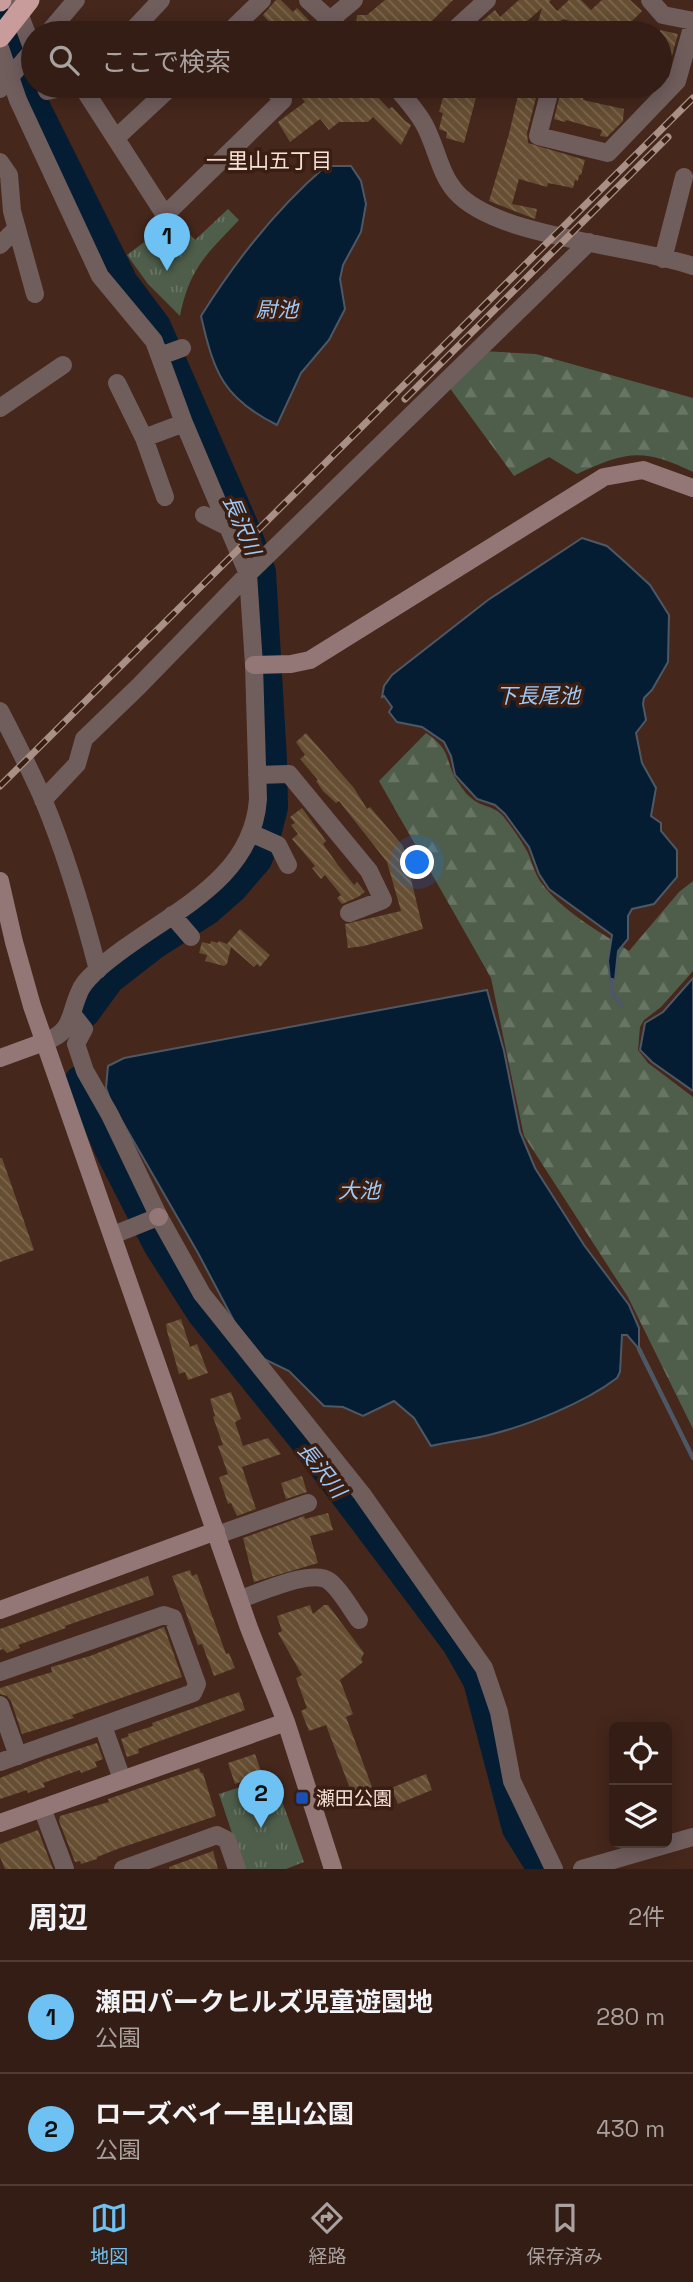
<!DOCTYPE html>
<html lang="ja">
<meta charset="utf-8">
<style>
:root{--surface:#341d15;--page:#3c261e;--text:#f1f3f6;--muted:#a9a2a0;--line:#4e3b34;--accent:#6ec2f3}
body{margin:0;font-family:"Space Grotesk","Noto Sans JP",sans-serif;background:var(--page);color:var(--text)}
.controls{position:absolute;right:21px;bottom:21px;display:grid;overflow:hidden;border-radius:10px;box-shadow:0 4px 18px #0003}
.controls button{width:63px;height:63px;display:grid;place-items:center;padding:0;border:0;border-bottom:2px solid var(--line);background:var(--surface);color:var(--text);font:35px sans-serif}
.you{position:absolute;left:418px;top:863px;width:24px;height:24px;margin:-18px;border:5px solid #fff;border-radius:50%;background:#1a73e8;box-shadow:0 0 0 10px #1a73e833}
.badge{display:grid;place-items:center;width:46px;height:46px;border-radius:50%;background:var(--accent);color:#111;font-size:23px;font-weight:700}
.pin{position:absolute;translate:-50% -58px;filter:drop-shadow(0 2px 4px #0008)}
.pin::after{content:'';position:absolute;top:37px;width:24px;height:21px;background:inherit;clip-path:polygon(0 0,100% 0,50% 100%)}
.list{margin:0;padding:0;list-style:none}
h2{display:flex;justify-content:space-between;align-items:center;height:91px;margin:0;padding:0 28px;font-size:30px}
h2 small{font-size:23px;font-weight:400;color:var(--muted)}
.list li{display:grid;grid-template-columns:46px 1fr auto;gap:21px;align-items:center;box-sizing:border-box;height:112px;padding:0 28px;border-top:2px solid var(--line)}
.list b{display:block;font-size:26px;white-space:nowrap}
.list p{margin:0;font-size:23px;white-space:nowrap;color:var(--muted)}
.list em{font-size:23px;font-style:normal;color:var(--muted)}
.icon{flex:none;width:38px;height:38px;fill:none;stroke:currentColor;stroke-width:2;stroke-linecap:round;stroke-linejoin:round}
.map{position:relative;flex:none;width:693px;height:1869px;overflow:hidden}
.search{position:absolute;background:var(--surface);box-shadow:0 4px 18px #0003;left:21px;right:21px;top:21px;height:77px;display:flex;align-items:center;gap:18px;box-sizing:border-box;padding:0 24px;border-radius:38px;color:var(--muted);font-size:26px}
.sheet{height:315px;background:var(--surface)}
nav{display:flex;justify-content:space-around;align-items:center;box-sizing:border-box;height:98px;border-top:2px solid var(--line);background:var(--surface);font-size:19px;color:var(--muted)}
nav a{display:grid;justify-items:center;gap:4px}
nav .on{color:var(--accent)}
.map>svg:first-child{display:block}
.forest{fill:url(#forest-firs)}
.park{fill:url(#park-tufts)}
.water{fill:#051d33;stroke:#4d5864;stroke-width:2}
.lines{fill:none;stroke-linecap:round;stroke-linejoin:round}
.stream{stroke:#4d5864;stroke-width:4.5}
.river{stroke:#051d33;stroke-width:28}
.building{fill:url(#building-back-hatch)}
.street{stroke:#705e5d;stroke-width:18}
.secondary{stroke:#937776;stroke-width:18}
.highway{stroke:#c79c9b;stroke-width:21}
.rail-casing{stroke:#a89086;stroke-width:7}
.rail{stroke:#3a1e12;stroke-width:4.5;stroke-dasharray:13;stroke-linecap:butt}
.highway-bridge{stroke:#c79c9b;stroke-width:21}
.transit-dot{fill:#1a4fb4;stroke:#3a1e12;stroke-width:2.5}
.labels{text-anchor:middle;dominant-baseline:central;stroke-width:7;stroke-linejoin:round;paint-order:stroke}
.poi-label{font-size:19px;fill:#f4e0d8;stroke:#3a1e12;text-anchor:start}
.neighbourhood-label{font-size:21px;fill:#f4e0d8;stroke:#3a1e12}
.water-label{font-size:21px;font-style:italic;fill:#9dcaf9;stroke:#3a1e12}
</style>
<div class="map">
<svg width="693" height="1869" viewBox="0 0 693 1869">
<defs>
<pattern id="forest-firs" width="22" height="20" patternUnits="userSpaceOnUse" patternTransform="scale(1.75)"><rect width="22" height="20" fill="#4f5e4b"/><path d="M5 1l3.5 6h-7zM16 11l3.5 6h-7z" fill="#697564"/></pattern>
<pattern id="park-tufts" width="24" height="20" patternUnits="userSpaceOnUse" patternTransform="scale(1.75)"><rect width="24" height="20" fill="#4f5e4b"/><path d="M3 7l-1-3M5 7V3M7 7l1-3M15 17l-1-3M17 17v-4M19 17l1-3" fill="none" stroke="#697564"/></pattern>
<pattern id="building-back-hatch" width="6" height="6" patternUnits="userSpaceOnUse" patternTransform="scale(1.75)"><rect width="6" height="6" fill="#654e32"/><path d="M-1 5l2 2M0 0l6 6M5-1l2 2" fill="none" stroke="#7c674f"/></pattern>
</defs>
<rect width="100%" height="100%" fill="#45271c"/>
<path class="forest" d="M483,351L536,354L693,398V472C643,448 627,451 577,474L549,457L514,476L449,387Z
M426,733C455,752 443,763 460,785C463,790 469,797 475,801C484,807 494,806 503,816C511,826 521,840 527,851C532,861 534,872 540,881C561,911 599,931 629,951L679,892L693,881V971L661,1007L644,1020L640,1027L638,1050L648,1063L693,1097V1429L628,1297L524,1136L491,978L379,781Z"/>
<path class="park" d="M228,209L239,220C207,254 190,267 180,316L148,284L127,255L156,233V228L160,227L163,229L175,218L195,240Z
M273,1776L304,1862L286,1869H244L219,1794Z"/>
<path class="water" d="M326,166H351L361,181L366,204L361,232L343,265L340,279L345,309L329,340L301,373L277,425C223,398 214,373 201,316C236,260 276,209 326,166Z
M582,538L607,546L625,562L650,585L669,615L668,662L652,690L644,698L643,704L646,720L636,733L642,763L656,788L651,816L661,823V831L677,850V877L654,904L632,909L628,916V939L618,951L615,980H610L608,961L612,935L549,889L539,874L529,847L505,814L495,805L477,799L455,775L451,756L444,742L422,727L397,722L389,712L392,707L384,696L382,697L384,686L392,675L488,600Z
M693,978V1091L652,1062L640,1050L645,1023L663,1012Z
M487,990L504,1051L520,1132L535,1168L584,1245L629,1305L639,1328V1349L627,1335H622L620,1372L617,1378C584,1403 529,1425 489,1435C470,1440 450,1441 431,1446L414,1418L394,1401L363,1416L343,1407L324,1406L289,1371L264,1359L235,1323L198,1253L111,1102L106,1088L108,1066L124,1058Z"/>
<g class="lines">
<path class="stream" d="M612,980V993L622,1005
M639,1349L693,1458"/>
<path class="river" d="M0,8L19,72L124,282L157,326L246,529L262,572L273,760L274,807L265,843L258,860L233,889L208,911L155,945L110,980L86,1013
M79,1080L108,1149L157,1245L201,1314L301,1438L456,1644L477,1681L516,1829L541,1869"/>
</g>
<path class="building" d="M276,0H281L293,12L297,8L321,33H284L274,23L272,25L263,15Z
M385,0H453L426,27L431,33H383L378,27H356L357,15H367Z
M519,0H551L549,2L557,11L569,0H581L591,10L602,0H630L642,11L620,33H577L575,23L564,19L558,22L554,33H535L542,8L517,30L515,28L509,33H468L495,10L500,17Z
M660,30L678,34L669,66L660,64Z
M292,86H325L336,97L347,86H359L370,97L374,93L389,109L392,107L405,121L411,125L401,145L373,117L368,122H339L329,130L320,119L290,142L278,122L305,102Z
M446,86H479L464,143L446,138L447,132L439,129L443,113L439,112Z
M520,86H539L527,133L528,143L585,160L581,175H579L578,181L575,180L573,188L548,183L547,187L519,179L512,204L537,209L535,219L489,201L509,134Z
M562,86H586L583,100L624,109L623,121L607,137L600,136L602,130L566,120L565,122L554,119Z
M306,733L354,788L367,809L370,807L403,846L423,929L364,946L348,948L345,924L401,911L387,862L339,801L336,803L323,791L316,781L318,780L300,759L305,755L296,742Z
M302,808L326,841L323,844L338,865L354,885L357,882L365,892L358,897L342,904L337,898L341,895L325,875L321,879L312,868L315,866L292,839L298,834L291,825L295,823L290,817Z
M240,929L270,955L260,967L257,964L254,967L231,947L227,964L224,966L205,961L207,955L199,953L202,942L210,944L211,941L218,943L219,941L227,944Z
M0,1158H2L34,1250L0,1262Z
M181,1319L190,1347L197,1344L208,1373L188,1380L185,1372L179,1374L167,1331L166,1324Z
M231,1392L241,1419L235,1422L243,1446L268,1438L281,1454L242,1467L256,1509L237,1516L231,1503L228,1504L219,1477L228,1474L218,1446L223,1445L213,1417L215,1416L210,1399Z
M302,1476L307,1492L286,1499L281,1483Z
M328,1513L333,1530L310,1536L318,1563L254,1582L243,1538L304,1516L305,1519Z
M190,1570L192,1576L197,1574L226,1654L229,1653L235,1668L214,1676L202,1644L198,1645L172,1576Z
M148,1576L154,1595L65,1626L66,1628L18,1645L20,1648L7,1653L3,1649L0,1650V1629Z
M310,1605L313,1614L324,1605H328L364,1653L361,1659L363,1662L340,1680L353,1714L346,1717L372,1787L352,1794L326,1725L309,1731L301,1711L307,1708L296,1678L302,1675L278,1633L282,1631L277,1616Z
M164,1627L182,1677L72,1715L74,1718L22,1734L11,1701L7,1696L0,1694V1688L52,1672L51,1667L90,1656Z
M239,1692L245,1710L138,1749L139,1753L127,1757L121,1739L129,1736L128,1734L153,1726L152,1723Z
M97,1743L103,1759L95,1762L97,1767L81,1773L80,1770L43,1783L45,1787L28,1793L27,1790L0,1799V1778L47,1759Z
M255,1754L262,1774L235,1784L228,1763Z
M199,1768L201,1773H203L216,1816L120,1848L97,1857V1859L81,1864L80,1861L75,1862L59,1821L60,1816L109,1802L108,1799Z
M426,1774L432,1790L398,1804L391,1788Z
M38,1830L53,1869H5L0,1857V1844Z
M213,1851L218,1869H169V1867Z"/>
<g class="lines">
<path class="street" d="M14,0L33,50
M308,0L344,33
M650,0L663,15L693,21
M330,20L354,0
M48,33L76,0
M130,33L161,0
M228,33L262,0
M451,33L487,0
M565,33L566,30
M0,48L18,100L100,276L154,341L184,423L248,574L254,665L258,799C252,889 152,918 95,972C89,978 82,984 79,993C69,1016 73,1032 44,1042
M45,86L47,91L71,86
M84,86L87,94L165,215L283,100L270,86
M395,86C405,98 417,111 424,124C436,145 439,173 456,192C497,238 633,245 693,266
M551,86L538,136L608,153L677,81L693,24
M0,89L33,50
M116,138L172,86
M0,162L9,175L12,211L35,294
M0,245L17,228
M663,259L684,177
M160,356L182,348
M117,383L144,438L184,423
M0,408L63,365
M144,438L165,497
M204,515L228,527
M0,711C15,740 30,769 43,799C66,854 83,912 98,970
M257,775L289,774L369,871L383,900L349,913
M43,800L77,764L84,739L138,687L248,574L589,242
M251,833L278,845L288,865
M172,915L191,937
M73,1015L84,1029L76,1044L85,1071L110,1115L159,1217L202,1294L362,1494L484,1668L499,1712L512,1781L554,1869
M113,1235L158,1217
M217,1535L308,1503
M240,1599C260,1593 312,1568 329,1581C341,1590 350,1608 359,1620
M0,1672L164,1615L173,1618L197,1684L193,1693L0,1762
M0,1705L18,1756
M103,1726L122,1779
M42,1808L65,1869
M123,1869L217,1835L227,1840L237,1869
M582,1869L693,1837"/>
<path class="secondary" d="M254,665L291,664L310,660L604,477L643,470L693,488
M0,881L14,942L32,1006L249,1628L286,1722L333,1869
M0,1058L44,1042
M158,1217H159
M0,1610L216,1531
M0,1823L286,1722"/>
<path class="highway" d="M0,1L1,0"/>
<defs>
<path id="rail" d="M405,399L668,137
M0,786L693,98"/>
</defs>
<use href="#rail" class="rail-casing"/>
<use href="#rail" class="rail"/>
<path class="highway-bridge" d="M0,37L29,0"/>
</g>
<rect class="transit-dot" x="295" y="1791" width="14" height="14" rx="3.5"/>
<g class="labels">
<g class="poi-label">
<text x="316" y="1798">瀬田公園</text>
</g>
<g class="neighbourhood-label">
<text x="269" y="160">一里山五丁目</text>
</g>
<g class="water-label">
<text x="277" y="309">尉池</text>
<text transform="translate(242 525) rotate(67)">長沢川</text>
<text x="538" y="695">下長尾池</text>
<text x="359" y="1190">大池</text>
<text transform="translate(322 1470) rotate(52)">長沢川</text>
</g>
</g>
</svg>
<div class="controls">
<button><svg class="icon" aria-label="locate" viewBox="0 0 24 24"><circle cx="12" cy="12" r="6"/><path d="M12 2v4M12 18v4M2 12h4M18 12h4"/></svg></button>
<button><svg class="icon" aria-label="layers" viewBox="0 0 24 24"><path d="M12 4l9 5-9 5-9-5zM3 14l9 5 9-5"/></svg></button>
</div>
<div class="you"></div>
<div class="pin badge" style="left:167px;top:271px">1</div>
<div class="pin badge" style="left:261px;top:1828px">2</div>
<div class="search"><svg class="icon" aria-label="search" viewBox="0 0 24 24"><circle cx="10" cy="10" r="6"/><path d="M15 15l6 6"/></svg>ここで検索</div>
</div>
<section class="sheet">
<h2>周辺<small>2件</small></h2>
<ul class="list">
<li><span class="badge">1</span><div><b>瀬田パークヒルズ児童遊園地</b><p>公園</p></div><em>280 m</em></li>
<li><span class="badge">2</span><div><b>ローズベイ一里山公園</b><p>公園</p></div><em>430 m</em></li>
</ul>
</section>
<nav>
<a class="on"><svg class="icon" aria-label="map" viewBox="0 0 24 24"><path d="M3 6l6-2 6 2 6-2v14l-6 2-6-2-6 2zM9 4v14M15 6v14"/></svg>地図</a>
<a><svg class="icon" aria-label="directions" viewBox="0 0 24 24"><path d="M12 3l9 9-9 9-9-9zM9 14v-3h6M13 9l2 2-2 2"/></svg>経路</a>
<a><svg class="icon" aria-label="saved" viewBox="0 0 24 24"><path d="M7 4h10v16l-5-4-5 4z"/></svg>保存済み</a>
</nav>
